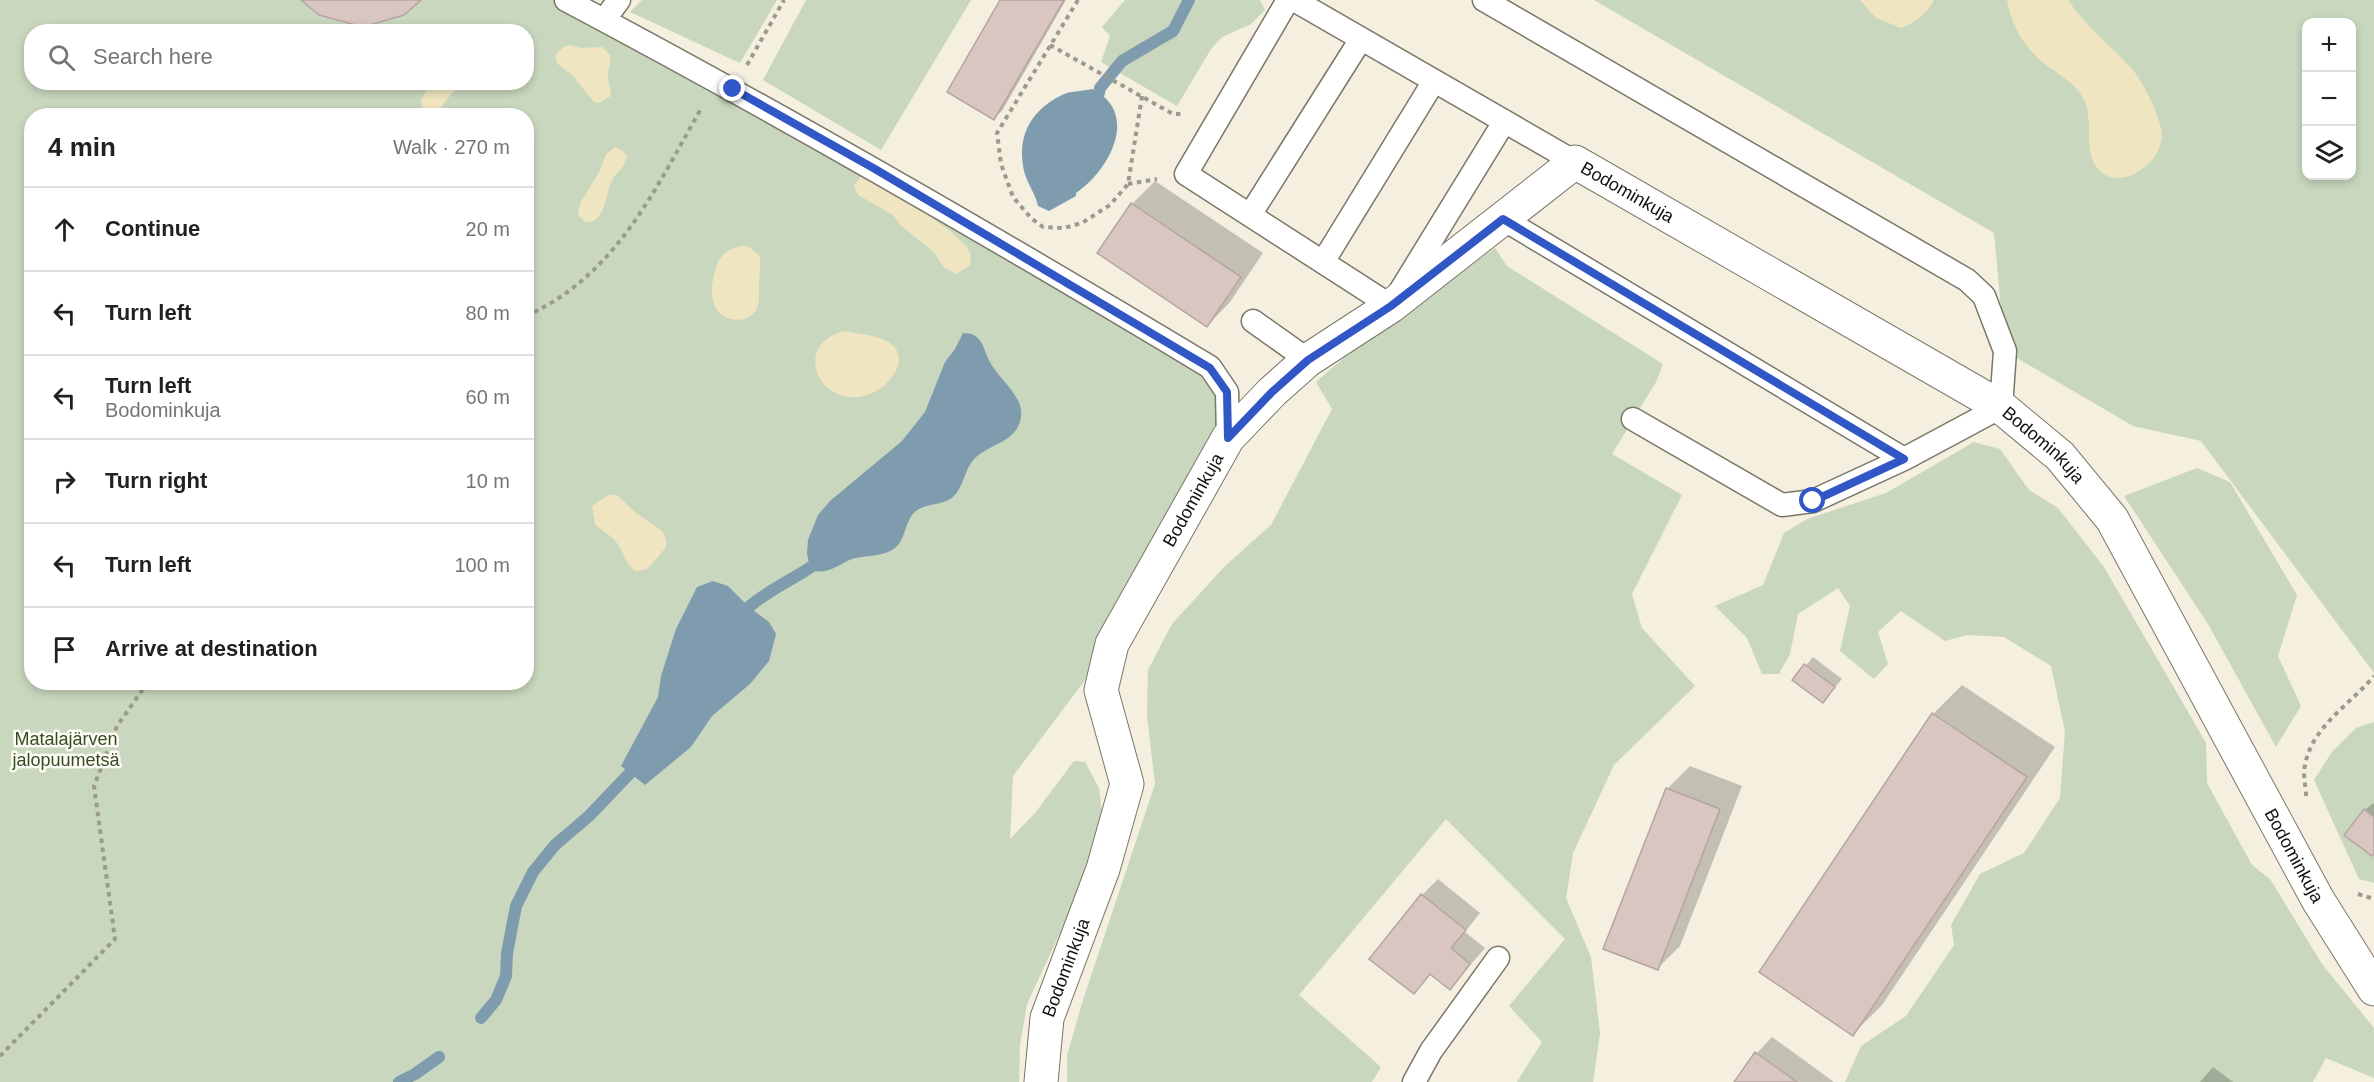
<!DOCTYPE html>
<meta charset="utf-8">
<style>
:root{--surface:#fff;--page:#f6f6f6;--text:#202124;--muted:#757577;--line:#e0e0e0}
body{margin:0;font-family:Arial,sans-serif;background:var(--page);color:var(--text)}
.controls{position:absolute;right:18px;top:18px;display:grid;overflow:hidden;border-radius:12px;box-shadow:0 3px 9px #0003}
.controls button{width:54px;height:54px;display:grid;place-items:center;padding:0;border:0;border-bottom:2px solid var(--line);background:var(--surface);color:var(--text);font:30px sans-serif}
.stop{position:absolute;width:18px;height:18px;margin:-14px;border:4px solid #3156c6;border-radius:50%;background:#fff}
.stop.end{background:#3156c6;border-color:#fff;box-shadow:0 2px 6px #0008}
.list{margin:0;padding:0;list-style:none}
h2{display:flex;justify-content:space-between;align-items:center;height:78px;margin:0;padding:0 24px;font-size:26px}
h2 small{font-size:20px;font-weight:400;color:var(--muted)}
.list li{display:grid;grid-template-columns:39px 1fr auto;gap:18px;align-items:center;box-sizing:border-box;height:84px;padding:0 24px;border-top:2px solid var(--line)}
.list b{display:block;font-size:22px;white-space:nowrap}
.list p{margin:0;font-size:20px;white-space:nowrap;color:var(--muted)}
.list em{font-size:20px;font-style:normal;color:var(--muted)}
.icon{flex:none;width:33px;height:33px;fill:none;stroke:currentColor;stroke-width:2;stroke-linecap:round;stroke-linejoin:round}
.map{position:relative;flex:none;width:2374px;height:1082px;overflow:hidden}
.search{position:absolute;background:var(--surface);box-shadow:0 3px 9px #0003;left:24px;top:24px;width:510px;height:66px;display:flex;align-items:center;gap:15px;box-sizing:border-box;padding:0 21px;border-radius:24px;color:var(--muted);font-size:22px}
.panel{position:absolute;background:var(--surface);box-shadow:0 3px 9px #0003;left:24px;top:108px;width:510px;height:582px;border-radius:24px}
.map>svg:first-child{display:block}
.green{fill:#c9d7be;fill-rule:evenodd}
.sand{fill:#efe5c0}
.water{fill:#7f9caf}
.shadow{fill:#0003}
.lines{fill:none;stroke-linecap:round;stroke-linejoin:round}
.stream{stroke:#7f9caf;stroke-width:12}
.building{fill:#d9c6c1;stroke:#b6a4a0;stroke-width:1.5}
.service-casing{stroke:#7b7768;stroke-width:25}
.minor-casing{stroke:#7b7768;stroke-width:35}
.path{stroke:#9d998d;stroke-width:4;stroke-dasharray:4.5 4.5;stroke-linecap:butt}
.service{stroke:#fff;stroke-width:22}
.minor{stroke:#fff;stroke-width:33}
.route{stroke:#3156c6;stroke-width:8}
.labels{text-anchor:middle;dominant-baseline:central;stroke-width:5;stroke-linejoin:round;paint-order:stroke}
.street-label{font-size:18px;fill:#15130e;stroke:#fefcf6}
.park-label{font-size:18px;fill:#364c20;stroke:#fefcf6}
</style>
<div class="map">
<svg width="2374" height="1082" viewBox="0 0 2374 1082">
<rect width="100%" height="100%" fill="#f4efdf"/>
<path class="green" d="M0,0H566L1210,367L1228,438L1112,644L1013,776L1010,839L1035,813L1074,761L1085,762L1099,788L1103,820L1092,864L1027,1004L1020,1045L1019,1082H0ZM32,32H526V82H32ZM32,116H526V682H32Z
M642,0H777L740,63L630,12Z
M806,0H971L881,150L763,80Z
M1125,0H1260L1265,10L1251,24L1222,37L1211,49L1177,106L1101,62L1110,36L1102,27Z
M1594,0H2374V673L2201,441L2133,426L2005,351L1994,233ZM2306,22H2352V176H2306Z
M1495,248L1507,266L1663,364L1656,382L1612,454L1682,495L1632,594L1642,628L1695,686L1614,765L1573,853L1566,898L1591,957L1600,1033L1593,1082H1517L1542,1042L1509,1006L1565,939L1446,819L1299,995L1381,1067L1372,1082H1067V1056L1082,1003L1155,784L1147,715L1148,670L1172,624L1224,567L1271,525L1332,409L1316,382L1346,356Z
M1974,442L2000,449L2029,490L2058,508L2104,567L2206,743L2207,783L2252,865L2270,879L2322,964L2374,1028V1078L2326,1058L2313,1082H1845L1861,1046L1906,1016L1954,945L1951,925L1980,874L2024,853L2060,798L2065,732L2051,666L2004,637L1967,635L1945,641L1901,611L1878,632L1888,664L1874,679L1840,651L1850,606L1838,588L1798,614L1790,654L1779,674H1762L1747,638L1715,606L1763,585L1784,533L1807,519L1886,493Z
M2197,468L2230,482L2297,595L2278,656L2301,706L2276,747L2208,624L2124,496Z
M2374,722V883L2359,879L2314,780L2332,752L2356,728Z"/>
<path class="sand" d="M1860,0H1934C1926,15 1916,22 1901,28L1876,18Z
M2007,0H2068C2087,29 2115,48 2136,74C2145,86 2158,114 2161,128C2169,159 2121,195 2098,169C2082,151 2095,119 2083,98C2075,83 2059,75 2046,65C2025,49 2011,25 2007,0Z
M571,45L580,48L602,47L610,55C611,63 608,68 608,76C608,82 611,89 611,96L599,103L594,102L573,76L558,64L555,57C558,50 564,46 571,45Z
M431,83V82L467,83L452,93L439,110L428,111L422,107L421,100Z
M615,147L623,151L627,157C624,167 620,170 614,177C604,192 608,223 585,222L579,216L578,210L581,202L599,172L606,154Z
M860,177H871L907,199L951,232L967,247L971,255L970,265L957,274L944,268L934,252L901,226L893,215L858,195L854,186Z
M742,246L749,247L759,255C762,265 759,273 759,283C758,291 761,302 756,310C746,326 720,321 714,305C710,293 712,280 716,268C719,255 729,248 742,246Z
M844,331C863,335 906,336 898,366C894,376 887,384 878,390C827,420 785,348 844,331Z
M610,494L618,496L636,513L662,531L666,539V548C659,554 652,566 646,569C628,578 625,552 617,543C612,536 602,531 595,524L592,506Z"/>
<path class="water" d="M1092,89C1141,113 1109,171 1076,193V196L1049,211L1038,206C1036,195 1027,183 1024,171C1016,135 1032,109 1064,94C1071,91 1083,91 1092,89Z
M963,333C985,333 982,351 993,367C1002,381 1024,398 1021,417C1017,442 991,443 975,458C964,469 964,487 953,497C941,507 922,502 912,515C904,526 905,543 892,550C880,557 865,555 852,559C839,564 829,574 814,571L809,564L807,553L808,540L818,515L830,501L902,441L925,412L945,362L955,349Z
M713,581L728,586L749,607L769,622L776,634L769,661L750,684L712,716L691,747L645,785L621,766L658,697L661,676L676,629L697,587Z"/>
<path class="shadow" d="M1002,0H1066L1002,111L994,118Z
M1155,181L1263,253L1230,302L1207,326L1099,253L1132,204Z
M1813,657L1842,679L1823,701L1794,679Z
M1962,685L2055,747L1882,1005L1853,1034L1933,714Z
M1690,766L1742,786L1680,946L1657,969L1667,789Z
M2373,803L2374,804V852L2365,810Z
M1438,879L1480,913L1465,932L1485,948L1450,988L1432,973L1414,992L1422,895Z
M1772,1037L1834,1082H1736L1757,1053Z
M2213,1067L2233,1082H2200Z"/>
<g class="lines">
<path class="stream" d="M1099,93L1100,88L1122,61L1173,31L1189,0
M749,607C767,591 790,581 811,567
M481,1018L496,1000L506,976L507,953L516,906L533,872L555,845L589,816L630,773
M399,1082L415,1074L439,1057"/>
</g>
<path class="building" d="M301,0H421L404,15L363,27L319,15Z
M1000,0H1064L994,120L947,92Z
M1131,203L1241,277L1207,327L1097,253Z
M1804,664L1835,687L1823,703L1792,680Z
M1932,713L2027,777L1853,1036L1759,972Z
M1666,788L1720,809L1658,970L1603,949Z
M2364,809L2374,817V854L2372,856L2344,835Z
M1421,894L1466,930L1451,948L1470,964L1450,990L1430,974L1414,994L1369,959Z
M1755,1052L1797,1082H1734Z"/>
<g class="lines">
<defs>
<path id="service" d="M566,0C785,116 999,240 1210,367L1227,392L1228,438
M1288,0L1186,174L1391,306L1504,122
M1294,0L1575,162
M1484,0L1967,280L1984,296L2005,351L2001,407L1904,459L1813,501L1782,505L1633,419
M604,20L619,0
M1250,215L1361,39
M1503,219L1904,459
M1323,262L1434,81
M1253,321L1308,360
M1414,1082L1431,1051L1498,958"/>
<g id="minor">
<path id="s1" d="M1041,1082L1047,1018L1103,869L1127,784L1101,690L1112,644L1228,438L1272,392L1308,360L1391,306L1575,162L2001,407L2060,456L2112,519L2318,900L2374,989"/>
</g>
</defs>
<use href="#service" class="service-casing"/>
<use href="#minor" class="minor-casing"/>
<path class="path" d="M1078,0L997,133L1001,164L1013,197L1031,218L1043,227L1064,228L1082,223L1110,205L1128,184L1142,96
M1050,45L1173,114H1184
M747,65L784,0
M1128,184L1157,179
M526,316C617,275 655,189 702,107
M2306,796C2306,789 2304,781 2304,773C2307,729 2349,706 2374,676
M2358,894L2374,899
M0,1056L115,939L94,786L117,726L148,682"/>
<use href="#service" class="service"/>
<use href="#minor" class="minor"/>
</g>
<g class="lines">
<path class="route" d="M733,89L875,169L1210,368L1227,392L1228,438L1272,392L1308,360L1391,306L1503,219L1904,459L1813,501"/>
</g>
<g class="labels">
<g class="street-label">
<text stroke="none"><textPath href="#s1" startOffset="1198">Bodominkuja</textPath></text>
<text stroke="none"><textPath href="#s1" startOffset="1686">Bodominkuja</textPath></text>
<text stroke="none"><textPath href="#s1" startOffset="622">Bodominkuja</textPath></text>
<text stroke="none"><textPath href="#s1" startOffset="2170">Bodominkuja</textPath></text>
<text stroke="none"><textPath href="#s1" startOffset="118">Bodominkuja</textPath></text>
</g>
<g class="park-label">
<text x="66" y="739">Matalajärven<tspan x="66" dy="21">jalopuumetsä</tspan></text>
</g>
</g>
</svg>
<div class="controls">
<button>+</button>
<button>−</button>
<button><svg class="icon" aria-label="layers" viewBox="0 0 24 24"><path d="M12 4l9 5-9 5-9-5zM3 14l9 5 9-5"/></svg></button>
</div>
<div class="stop" style="left:1813px;top:501px"></div>
<div class="stop end" style="left:733px;top:89px"></div>
<div class="search"><svg class="icon" aria-label="search" viewBox="0 0 24 24"><circle cx="10" cy="10" r="6"/><path d="M15 15l6 6"/></svg>Search here</div>
<section class="panel">
<h2>4 min<small>Walk · 270 m</small></h2>
<ul class="list">
<li><svg class="icon" aria-label="ahead" viewBox="0 0 24 24"><path d="M12 20V5M6 11l6-6 6 6"/></svg><div><b>Continue</b></div><em>20 m</em></li>
<li><svg class="icon" aria-label="left" viewBox="0 0 24 24"><path d="M17 20v-9H6M10 6l-5 5 5 5"/></svg><div><b>Turn left</b></div><em>80 m</em></li>
<li><svg class="icon" aria-label="left" viewBox="0 0 24 24"><path d="M17 20v-9H6M10 6l-5 5 5 5"/></svg><div><b>Turn left</b><p>Bodominkuja</p></div><em>60 m</em></li>
<li><svg class="icon" aria-label="right" viewBox="0 0 24 24"><path d="M7 20v-9h11M14 6l5 5-5 5"/></svg><div><b>Turn right</b></div><em>10 m</em></li>
<li><svg class="icon" aria-label="left" viewBox="0 0 24 24"><path d="M17 20v-9H6M10 6l-5 5 5 5"/></svg><div><b>Turn left</b></div><em>100 m</em></li>
<li><svg class="icon" aria-label="arrive" viewBox="0 0 24 24"><path d="M6 21V4h12l-3 4 3 4H6"/></svg><div><b>Arrive at destination</b></div></li>
</ul>
</section>
</div>
